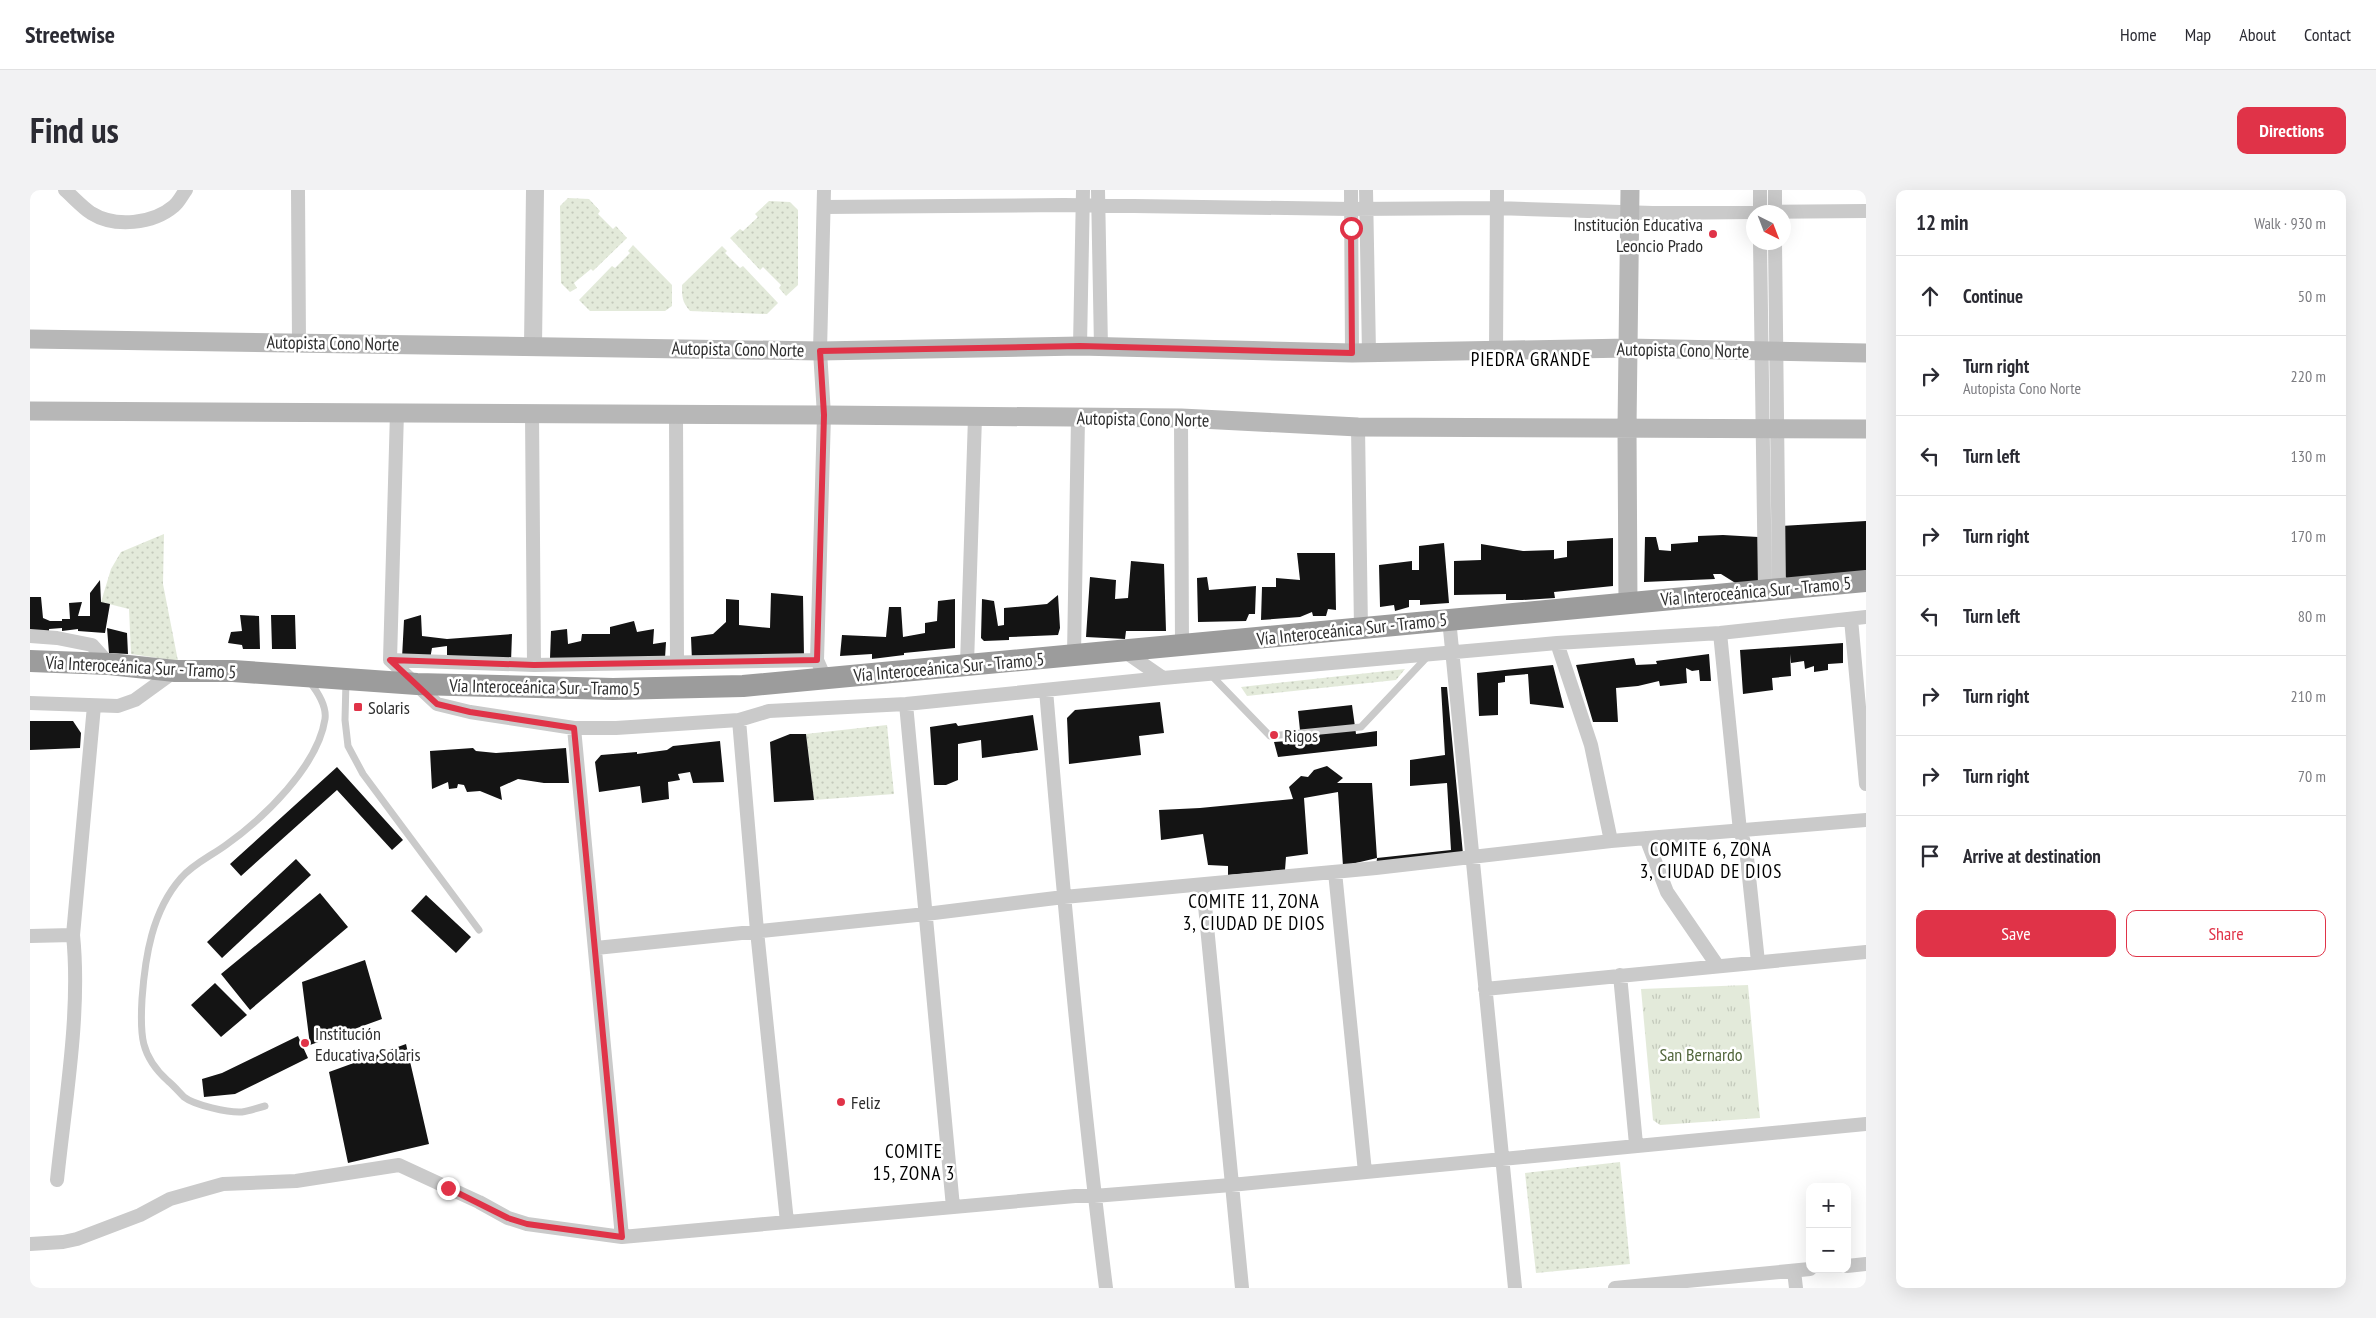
<!DOCTYPE html>
<meta charset="utf-8">
<style>
:root{--surface:#fff;--page:#f2f2f3;--text:#2b2b33;--muted:#7c7c81;--line:#e1e1e2;--accent:#e03348}
body{margin:0;font-family:"PT Sans Narrow",sans-serif;background:var(--page);color:var(--text)}
.controls{position:absolute;right:15px;bottom:15px;display:grid;overflow:hidden;border-radius:10px;box-shadow:0 5px 20px #0002}
.controls button{width:45px;height:45px;display:grid;place-items:center;padding:0;border:0;border-bottom:1px solid var(--line);background:var(--surface);color:var(--text);font:25px sans-serif}
.compass{position:absolute;left:1716px;top:15px;width:45px;height:45px;border-radius:50%;background:var(--surface);box-shadow:0 5px 20px #0002;rotate:138deg}
.stop{position:absolute;width:15px;height:15px;margin:-11px;border:4px solid #e03348;border-radius:50%;background:#fff}
.stop.end{background:#e03348;border-color:#fff;box-shadow:0 1px 5px #0008}
.list{margin:0;padding:0;list-style:none}
h2{display:flex;justify-content:space-between;align-items:center;height:65px;margin:0;padding:0 20px;font-size:21px}
h2 small{font-size:16px;font-weight:400;color:var(--muted)}
.list li{display:grid;grid-template-columns:32px 1fr auto;gap:15px;align-items:center;box-sizing:border-box;height:80px;padding:0 20px;border-top:1px solid var(--line)}
.list b{display:block;font-size:19px;white-space:nowrap}
.list p{margin:0;font-size:16px;white-space:nowrap;color:var(--muted)}
.list em{font-size:16px;font-style:normal;color:var(--muted)}
.actions{display:flex;gap:10px;padding:15px 20px}
.actions a{flex:1;padding:11px 0;border:1px solid var(--accent);border-radius:10px;text-align:center;font-size:18px;color:var(--accent)}
.actions .main{background:var(--accent);color:#fff}
.icon{flex:none;width:28px;height:28px;fill:none;stroke:currentColor;stroke-width:2;stroke-linecap:round;stroke-linejoin:round}
.map{position:relative;flex:none;width:1836px;height:1098px;overflow:hidden;border-radius:10px}
header{display:flex;align-items:center;gap:30px;box-sizing:border-box;height:70px;padding:0 25px;background:var(--surface);border-bottom:1px solid var(--line)}
header strong{font-size:24px}
nav{display:flex;gap:28px;margin-inline-start:auto;font-size:18px}
.intro{display:flex;align-items:center;justify-content:space-between;box-sizing:border-box;height:120px;padding:0 30px}
h1{margin:0;font-size:35px}
.button{padding:12px 22px;border-radius:10px;background:var(--accent);color:#fff;font-size:18px;font-weight:700}
main{display:flex;gap:30px;padding:0 30px}
aside{flex:1;background:var(--surface);border-radius:10px;box-shadow:0 5px 20px #0002}
.map>svg:first-child{display:block}
.grass{fill:url(#grass-dots)}
.park{fill:url(#park-tufts)}
.building{fill:#141414}
.lines{fill:none;stroke-linecap:round;stroke-linejoin:round}
.service{stroke:#cacaca;stroke-width:7}
.minor{stroke:#cacaca;stroke-width:14}
.tertiary{stroke:#cacaca;stroke-width:18}
.secondary{stroke:#b7b7b7;stroke-width:19}
.trunk{stroke:#9c9c9c;stroke-width:22}
.route{stroke:#e03348;stroke-width:6}
.poi-dot{fill:#e03348;stroke:#fff;stroke-width:2}
.labels{text-anchor:middle;dominant-baseline:central;stroke-width:5;stroke-linejoin:round;paint-order:stroke}
.poi-label{font-size:18px;fill:#2d2d2d;stroke:#fff;text-anchor:start}
.street-label{font-size:18px;fill:#2d2d2d;stroke:#fff}
.park-label{font-size:18px;fill:#52663c;stroke:#fff}
.neighbourhood-label{font-size:19px;letter-spacing:1px;fill:#000;stroke:#fff}
</style>
<header>
<strong>Streetwise</strong>
<nav><a>Home</a><a>Map</a><a>About</a><a>Contact</a></nav>
</header>
<div class="intro"><h1>Find us</h1><a class="button">Directions</a></div>
<main>
<div class="map">
<svg width="1836" height="1098" viewBox="0 0 1836 1098">
<defs>
<pattern id="grass-dots" width="8" height="8" patternUnits="userSpaceOnUse" patternTransform="scale(1.25)"><rect width="8" height="8" fill="#e3eada"/><path d="M2 2h.1M6 6h.1" fill="none" stroke="#c3c9bb" stroke-width="1.8" stroke-linecap="round"/></pattern>
<pattern id="park-tufts" width="24" height="20" patternUnits="userSpaceOnUse" patternTransform="scale(1.25)"><rect width="24" height="20" fill="#e3eada"/><path d="M3 7l-1-3M5 7V3M7 7l1-3M15 17l-1-3M17 17v-4M19 17l1-3" fill="none" stroke="#c3c9bb"/></pattern>
</defs>
<rect width="100%" height="100%" fill="#fff"/>
<path class="grass" d="M538,8L559,9L570,21L568,24L583,39L586,36L597,48L563,81L561,79L544,93L547,98L540,102L531,93L530,16Z
M739,11L760,12L768,20V95L756,106L749,98L751,95L733,77L730,80L700,48L710,39L713,41L728,27L725,24Z
M603,55L642,95V116L635,121H560L549,110L582,76L585,78L600,63L598,61Z
M692,56L697,61L695,63L710,78L713,76L748,113L737,124L660,121C652,112 652,107 652,95Z
M134,344L133,394L148,471L101,464L99,419L71,412L81,379L91,362Z
M1375,479L1366,490L1217,506L1211,497Z
M857,535L864,604L784,610L776,544Z
M1590,972L1600,1074L1506,1083L1495,983Z"/>
<path class="park" d="M1718,795L1730,928L1630,935L1623,930L1611,799Z"/>
<path class="building" d="M1836,331V389L1760,391L1752,384L1751,336Z
M1693,345L1728,347V392L1707,394L1691,384H1683L1685,389L1614,392L1615,347H1626L1629,360L1641,361V354L1668,352V346Z
M1583,348V396L1524,402L1525,408L1492,410H1476V404L1424,405V371L1451,370V354L1493,361L1524,360V369L1537,367V351Z
M1414,353L1419,413L1390,415V410H1379V417L1365,421L1364,415L1350,417L1349,375L1382,371V380H1389V356Z
M1267,363H1305L1306,420L1298,419L1296,426H1283L1282,422L1270,427L1231,430L1232,397H1246V388L1270,390Z
M1101,371L1134,374L1136,441H1096L1095,449L1056,447L1060,387L1086,390L1085,409L1098,408Z
M1177,387L1179,400L1226,396L1225,424H1219L1216,431L1168,432L1167,388Z
M70,390L71,412L80,414L75,443L48,441V439L32,441V438L19,439V444L0,442V407H11L13,428L20,431H32V429H40L39,413L52,412L48,426H60V403Z
M741,403L773,406L774,467L662,471L661,447L683,444L696,432V409L709,410V435L740,438Z
M1028,405L1030,438L1028,445L979,447V450L954,451L951,448L952,409L964,411L968,436L974,435V418L1017,414Z
M925,409V458L874,463V465L842,469V464L810,466L812,445L856,447L859,417H871L873,447L895,443V433L907,431L908,411Z
M210,425L229,426L230,459H213L212,455L198,453L201,442L212,441Z
M241,425H265L266,459H242Z
M391,425L392,446L417,449L482,444L481,472L417,469V456L402,458L400,469L372,468L374,430Z
M604,431L607,442L624,439L623,454L636,452L635,468L526,474L520,468L521,441L537,439L538,454L551,451L552,444H580V437Z
M77,438L97,443L98,464L79,463Z
M1813,453V473L1798,474V480L1784,482V476L1775,479L1774,471L1761,473L1760,464L1761,486L1742,488L1743,500L1713,504L1710,460Z
M1679,464L1681,491H1670L1669,480L1662,481L1656,478L1657,493L1630,496L1629,491L1608,496L1586,498L1588,532H1563L1546,475L1604,468L1606,475L1627,474L1626,471Z
M1523,475L1534,518L1500,514L1498,484L1475,486V492L1468,493V525L1449,526L1447,483Z
M1411,497H1417L1433,664L1346,678L1347,668L1313,676L1308,602L1274,608L1278,664L1256,667L1255,680L1198,685V676L1178,675L1173,644L1131,650L1129,620L1170,618L1263,609L1259,597L1271,586L1278,587L1284,580L1297,576L1313,588L1307,593H1342L1347,668L1421,660L1417,593L1380,596V570L1415,565Z
M1130,512L1134,543L1109,546L1111,565L1039,574L1037,528L1045,520Z
M1322,515L1326,544L1347,541V556L1248,567L1244,552L1271,550L1268,521Z
M1003,525L1008,560L952,568L951,550L928,554V590L916,595H904L900,537L926,533L928,536Z
M0,531H43L51,543L50,558L0,560Z
M760,544H776L784,610L744,612L740,552Z
M690,551L694,592L663,593L660,582L648,584L650,590L638,592L639,609L612,613L610,596L569,602L565,572L571,565L607,562V564L637,560L643,556Z
M443,558L446,561L466,563L536,558L539,593H514L488,589L470,597L472,610L450,601L437,602L434,595L428,594L427,598L419,599L418,592L402,599L400,561Z
M307,577L373,650L362,660L307,600L211,686L200,674Z
M266,669L281,685L192,768L177,752Z
M290,703L318,737L220,820L191,784Z
M396,705L441,747L426,763L381,721Z
M335,770L352,829L280,855L272,792Z
M185,793L217,825L191,847L161,815Z
M268,846L278,868L205,904L174,907L172,889L192,883Z
M376,854L399,954L318,973L299,882Z"/>
<g class="lines">
<path class="service" d="M1180,484L1240,546L1331,537L1398,466
M316,491L315,530L318,556L333,584L449,740
M235,916C227,918 220,921 212,922C199,923 164,915 154,907C149,902 144,896 138,891C110,866 110,844 112,809C115,767 122,721 151,688C163,674 181,666 196,655C234,628 288,576 295,529C297,515 287,501 279,491"/>
<path class="minor" d="M35,0C43,7 52,17 61,23C85,38 123,34 144,16C149,12 152,5 156,0
M268,0L269,153
M794,0L790,161L794,225L787,470L795,488
M1068,0L1071,157
M1321,0L1322,163
M1336,0L1339,163
M794,17L1034,15L1321,19L1466,18L1623,23L1836,21
M1730,22V0
M1745,22V0
M1730,52L1735,400
M1745,52L1749,399
M1050,156L1053,0
M1466,161L1467,0
M502,223L504,475
M646,224L647,471
M1151,228L1152,455
M1328,237L1331,439
M1419,429L1485,1098
M1821,429L1836,594
M1690,443L1710,641L1716,658L1728,772
M0,446L27,448L62,455L79,474
M1527,453L1561,555L1581,651
M1094,461L1133,488
M1044,465L1048,228
M360,470L407,514L440,522L544,538H586L709,530L739,521L876,514L1133,488L1527,453L1690,443L1836,427
M360,470L504,475L787,470
M360,470L367,222
M937,474L945,227
M1016,500C1033,700 1051,899 1076,1098
M0,513L88,516L105,510L145,481
M876,514L923,1017
M709,530L727,741L757,1032
M544,538L592,1047
M1616,648L1637,702L1687,775
M1305,682L1335,982
M1173,695L1212,1098
M0,746L43,745
M566,758L896,724L1034,707L1346,678L1581,651L1836,630
M1590,785L1606,954
M1455,799L1836,762
M27,990C35,912 51,822 43,745L64,516
M0,1054L33,1052L47,1049L110,1025L140,1009L193,994L266,991L369,975L449,1012L478,1028L497,1034L592,1047L1045,1006H1064L1201,995L1836,934
M1817,1076L1836,1074
M1764,1081L1766,1098
M1585,1098L1780,1079"/>
<path class="tertiary" d="M503,156L505,0"/>
<path class="secondary" d="M0,149L790,161L1050,156L1322,163L1598,158L1836,163
M0,221L794,225L1151,228L1328,237L1836,239
M1598,414L1597,238L1600,0"/>
<path class="trunk" d="M0,471L79,474L145,481H203L387,494L583,499L713,496L1836,391"/>
</g>
<g class="lines">
<path class="route" d="M418,998L478,1028L497,1034L592,1047L544,538L440,522L407,514L360,470L504,475L787,470L794,225L790,161L1050,156L1322,163L1321,38"/>
</g>
<g class="poi-dot">
<circle cx="1683" cy="44" r="5"/>
<rect x="323" y="512" width="10" height="10" rx="2.5"/>
<circle cx="1244" cy="545" r="5"/>
<circle cx="275" cy="853" r="5"/>
<circle cx="811" cy="912" r="5"/>
</g>
<g class="labels">
<g class="poi-label">
<text x="1673" y="34" text-anchor="end">Institución Educativa<tspan x="1673" dy="21">Leoncio Prado</tspan></text>
<text x="338" y="517">Solaris</text>
<text x="1254" y="545">Rigos</text>
<text x="285" y="843">Institución<tspan x="285" dy="21">Educativa Solaris</tspan></text>
<text x="821" y="912">Feliz</text>
</g>
<g class="street-label">
<text transform="translate(303 153) rotate(1)">Autopista Cono Norte</text>
<text transform="translate(708 159) rotate(1)">Autopista Cono Norte</text>
<text transform="translate(1653 160) rotate(1)">Autopista Cono Norte</text>
<text transform="translate(1113 229) rotate(1)">Autopista Cono Norte</text>
<text transform="translate(1726 401) rotate(-5)">Vía Interoceánica Sur - Tramo 5</text>
<text transform="translate(1322 439) rotate(-6)">Vía Interoceánica Sur - Tramo 5</text>
<text transform="translate(111 477) rotate(3)">Vía Interoceánica Sur - Tramo 5</text>
<text transform="translate(919 477) rotate(-5)">Vía Interoceánica Sur - Tramo 5</text>
<text transform="translate(515 497) rotate(1)">Vía Interoceánica Sur - Tramo 5</text>
</g>
<g class="park-label">
<text x="1671" y="864">San Bernardo</text>
</g>
<g class="neighbourhood-label">
<text x="1501" y="169">PIEDRA GRANDE</text>
<text x="1681" y="659">COMITE 6, ZONA<tspan x="1681" dy="22">3, CIUDAD DE DIOS</tspan></text>
<text x="1224" y="711">COMITE 11, ZONA<tspan x="1224" dy="22">3, CIUDAD DE DIOS</tspan></text>
<text x="884" y="961">COMITE<tspan x="884" dy="22">15, ZONA 3</tspan></text>
</g>
</g>
</svg>
<div class="controls">
<button>+</button>
<button>−</button>
</div>
<svg class="compass" viewBox="-18 -18 36 36"><path d="M0-13l5 13h-10z" fill="#e53935"/><path d="M0 13l5-13h-10z" fill="#7c7c81"/></svg>
<div class="stop" style="left:1321px;top:38px"></div>
<div class="stop end" style="left:418px;top:998px"></div>
</div>
<aside>
<h2>12 min<small>Walk · 930 m</small></h2>
<ul class="list">
<li><svg class="icon" aria-label="ahead" viewBox="0 0 24 24"><path d="M12 20V5M6 11l6-6 6 6"/></svg><div><b>Continue</b></div><em>50 m</em></li>
<li><svg class="icon" aria-label="right" viewBox="0 0 24 24"><path d="M7 20v-9h11M14 6l5 5-5 5"/></svg><div><b>Turn right</b><p>Autopista Cono Norte</p></div><em>220 m</em></li>
<li><svg class="icon" aria-label="left" viewBox="0 0 24 24"><path d="M17 20v-9H6M10 6l-5 5 5 5"/></svg><div><b>Turn left</b></div><em>130 m</em></li>
<li><svg class="icon" aria-label="right" viewBox="0 0 24 24"><path d="M7 20v-9h11M14 6l5 5-5 5"/></svg><div><b>Turn right</b></div><em>170 m</em></li>
<li><svg class="icon" aria-label="left" viewBox="0 0 24 24"><path d="M17 20v-9H6M10 6l-5 5 5 5"/></svg><div><b>Turn left</b></div><em>80 m</em></li>
<li><svg class="icon" aria-label="right" viewBox="0 0 24 24"><path d="M7 20v-9h11M14 6l5 5-5 5"/></svg><div><b>Turn right</b></div><em>210 m</em></li>
<li><svg class="icon" aria-label="right" viewBox="0 0 24 24"><path d="M7 20v-9h11M14 6l5 5-5 5"/></svg><div><b>Turn right</b></div><em>70 m</em></li>
<li><svg class="icon" aria-label="arrive" viewBox="0 0 24 24"><path d="M6 21V4h12l-3 4 3 4H6"/></svg><div><b>Arrive at destination</b></div></li>
</ul>
<div class="actions"><a class="main">Save</a><a>Share</a></div>
</aside>
</main>
